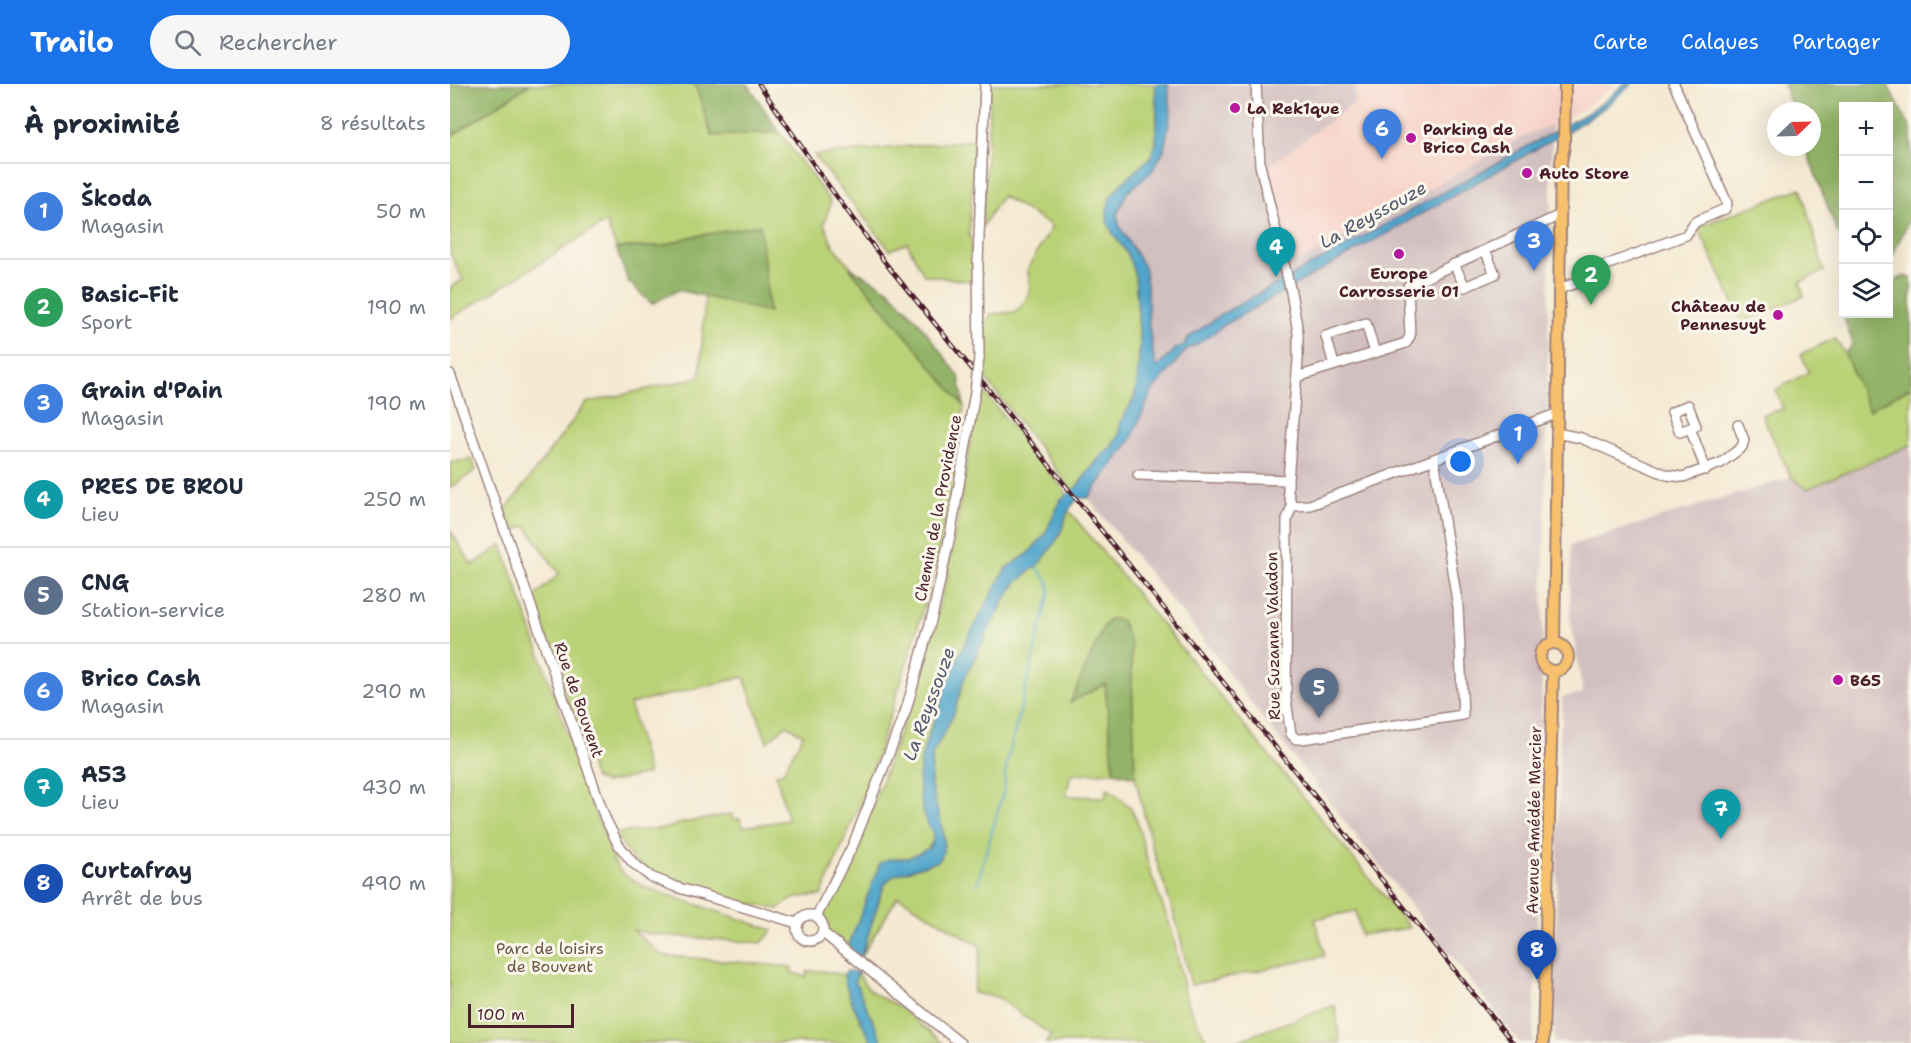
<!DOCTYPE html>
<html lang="fr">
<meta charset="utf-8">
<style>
:root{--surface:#fff;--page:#f6f6f7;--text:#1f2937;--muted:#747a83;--line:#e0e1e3;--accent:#1a73e8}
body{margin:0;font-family:"Shantell Sans",sans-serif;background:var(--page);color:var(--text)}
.controls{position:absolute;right:18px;top:18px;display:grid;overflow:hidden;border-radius:0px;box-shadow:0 6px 24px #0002}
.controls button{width:54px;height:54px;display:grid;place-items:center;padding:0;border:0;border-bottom:2px solid var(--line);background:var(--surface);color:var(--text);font:30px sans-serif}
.compass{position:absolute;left:1317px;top:18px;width:54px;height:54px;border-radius:50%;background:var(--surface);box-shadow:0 6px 24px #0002;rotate:67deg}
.scale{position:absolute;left:18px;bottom:15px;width:106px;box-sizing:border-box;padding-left:6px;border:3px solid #4a1f2b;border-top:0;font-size:16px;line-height:21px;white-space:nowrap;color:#4a1f2b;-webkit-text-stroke:4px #fbf7ec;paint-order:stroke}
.you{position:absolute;left:1011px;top:378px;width:21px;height:21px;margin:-15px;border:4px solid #fff;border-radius:50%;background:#1a73e8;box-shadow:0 0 0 9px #1a73e833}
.badge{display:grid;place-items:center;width:39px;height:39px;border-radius:50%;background:var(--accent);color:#fff;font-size:20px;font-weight:700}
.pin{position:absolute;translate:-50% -50px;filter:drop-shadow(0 2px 3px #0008)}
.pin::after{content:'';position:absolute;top:32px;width:21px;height:18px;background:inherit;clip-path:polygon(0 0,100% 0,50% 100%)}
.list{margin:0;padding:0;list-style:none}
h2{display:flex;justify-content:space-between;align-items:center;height:78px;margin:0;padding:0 24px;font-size:26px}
h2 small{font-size:20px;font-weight:400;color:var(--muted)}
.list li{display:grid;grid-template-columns:39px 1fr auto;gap:18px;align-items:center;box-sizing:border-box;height:96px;padding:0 24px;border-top:2px solid var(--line)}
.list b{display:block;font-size:22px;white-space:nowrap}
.list p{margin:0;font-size:20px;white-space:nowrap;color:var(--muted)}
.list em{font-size:20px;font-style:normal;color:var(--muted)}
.icon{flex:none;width:33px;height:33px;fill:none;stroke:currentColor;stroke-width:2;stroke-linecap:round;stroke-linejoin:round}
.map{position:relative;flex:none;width:1461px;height:959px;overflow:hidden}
header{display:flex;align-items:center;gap:36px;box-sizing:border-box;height:84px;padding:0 30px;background:var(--accent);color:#fff}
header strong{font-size:28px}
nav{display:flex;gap:33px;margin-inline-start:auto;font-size:21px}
.search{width:420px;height:54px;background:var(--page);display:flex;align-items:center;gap:15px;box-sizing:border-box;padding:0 21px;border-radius:33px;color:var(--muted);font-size:22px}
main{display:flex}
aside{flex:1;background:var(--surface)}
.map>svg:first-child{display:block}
.built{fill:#f7d1c7}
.industrial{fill:#d2bfc0}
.green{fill:#bad277;stroke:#827851;stroke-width:1.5}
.forest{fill:#93b468;stroke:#6e6a4a;stroke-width:1.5}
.water{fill:#4fa5cb;stroke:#4c627b;stroke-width:1.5}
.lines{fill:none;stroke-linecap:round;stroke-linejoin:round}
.stream{stroke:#4fa5cb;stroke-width:2}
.minor-casing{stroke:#9f847e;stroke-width:12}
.major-casing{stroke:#9f847e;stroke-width:14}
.minor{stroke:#fff;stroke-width:9}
.major{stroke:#f7c06c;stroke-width:10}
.rail-casing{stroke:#4a1f2b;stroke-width:4.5}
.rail{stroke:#fbf7ec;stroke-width:2;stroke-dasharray:7;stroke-linecap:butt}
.minor-bridge-casing{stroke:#9f847e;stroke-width:12;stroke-linecap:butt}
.minor-bridge{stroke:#fff;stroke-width:9}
.poi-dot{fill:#b5179e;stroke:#fbf7ec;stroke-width:2}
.labels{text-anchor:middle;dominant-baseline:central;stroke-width:6;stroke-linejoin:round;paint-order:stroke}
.poi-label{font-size:16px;font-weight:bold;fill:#4a1f2b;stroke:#fbf7ec;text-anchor:start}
.street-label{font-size:16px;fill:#4a1f2b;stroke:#fbf7ec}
.park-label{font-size:16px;fill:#6c5542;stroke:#fbf7ec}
.water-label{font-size:18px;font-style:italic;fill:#4c556b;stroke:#fbf7ec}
</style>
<header>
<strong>Trailo</strong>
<div class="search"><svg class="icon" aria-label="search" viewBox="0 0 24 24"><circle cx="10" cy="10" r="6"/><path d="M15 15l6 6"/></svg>Rechercher</div>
<nav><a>Carte</a><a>Calques</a><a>Partager</a></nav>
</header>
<main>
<aside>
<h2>À proximité<small>8 résultats</small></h2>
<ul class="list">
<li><span class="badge" style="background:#3f7fe0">1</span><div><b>Škoda</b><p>Magasin</p></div><em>50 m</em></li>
<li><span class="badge" style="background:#2e9e5b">2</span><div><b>Basic-Fit</b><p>Sport</p></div><em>190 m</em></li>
<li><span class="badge" style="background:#3f7fe0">3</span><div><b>Grain d'Pain</b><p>Magasin</p></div><em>190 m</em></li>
<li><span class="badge" style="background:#0f9aa8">4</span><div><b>PRES DE BROU</b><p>Lieu</p></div><em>250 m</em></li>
<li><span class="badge" style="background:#5c6f8a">5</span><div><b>CNG</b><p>Station-service</p></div><em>280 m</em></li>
<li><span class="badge" style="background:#3f7fe0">6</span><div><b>Brico Cash</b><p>Magasin</p></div><em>290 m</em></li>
<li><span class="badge" style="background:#0f9aa8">7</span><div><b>A53</b><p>Lieu</p></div><em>430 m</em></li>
<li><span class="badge" style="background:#1a4fb4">8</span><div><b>Curtafray</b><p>Arrêt de bus</p></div><em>490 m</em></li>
</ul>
</aside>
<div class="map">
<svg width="1461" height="959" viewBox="0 0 1461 959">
<rect width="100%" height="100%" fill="#fbf7ec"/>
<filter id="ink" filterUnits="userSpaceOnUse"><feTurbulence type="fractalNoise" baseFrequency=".0167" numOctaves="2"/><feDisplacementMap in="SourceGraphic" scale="12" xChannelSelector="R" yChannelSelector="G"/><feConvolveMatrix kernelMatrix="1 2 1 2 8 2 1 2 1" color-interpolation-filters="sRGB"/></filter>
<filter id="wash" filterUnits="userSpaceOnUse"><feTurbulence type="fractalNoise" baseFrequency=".008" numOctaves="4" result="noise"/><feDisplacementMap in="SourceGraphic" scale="24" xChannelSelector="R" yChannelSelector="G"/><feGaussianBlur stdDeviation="1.35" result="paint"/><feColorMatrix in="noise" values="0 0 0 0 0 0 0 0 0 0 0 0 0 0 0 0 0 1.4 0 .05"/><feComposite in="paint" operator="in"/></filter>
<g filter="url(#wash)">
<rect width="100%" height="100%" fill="#f4e9d2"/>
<path class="built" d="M904,0H1165L1137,23L1102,41L1076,51L847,179L839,167L818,82L906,18Z"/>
<path class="industrial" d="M718,0H904L906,18L818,82L839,167L847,179L1076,51L1102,41L1088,802L1083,959H1070L800,618L758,561L638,414L681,356L701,309L737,265L727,264L707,283L705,281L699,242L697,200L694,183L670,143L667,131L677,109L702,87L721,29Z
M1461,361V959H1104L1110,642L1112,640V613L1133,609L1120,533L1121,461L1341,393L1357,405Z"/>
<path class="green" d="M80,0H245L262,52L329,48L381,118L374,140L383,161L514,322L506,385L486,480L462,563L417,703L371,812C354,811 341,813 329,825C281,816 226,809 187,779C178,772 172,759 165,749L217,744L232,739L283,730L284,735H290L293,743L338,736L326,690L332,689L353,651L337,641L317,658L294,593L180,620L198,690L156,699L145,695L82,515L109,490L76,442L62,447L55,427L136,319L250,293L255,212L319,228L310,141L240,153L212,162L166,164L156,138L0,235V204L13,196L0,169V53Z
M541,0H705L707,33L706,59L701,73L670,101L662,148L677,169L685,191L690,260L687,300L684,315L671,337L668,353L662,362L651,372L623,407L531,289L533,245L541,230L566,228C579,213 583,206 577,186L602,142L552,112L532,143Z
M525,56L519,152L521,154L523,198L474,191L457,159L440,166L364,71Z
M1351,104L1374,187L1350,198L1354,212L1292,238L1248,143Z
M1385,254L1395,270L1419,325L1461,303V361L1357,405L1341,393L1312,331L1333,325L1326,306L1359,288L1351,270Z
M530,303L618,411L611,415L595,450L578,470L556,484L510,569L497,597L492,617L481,644L471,674L469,695L470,713L474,732L483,750V757L478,765L458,774H447L397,866L375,846L372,831L408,762L470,592L498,488Z
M22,375L26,386L0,404V379Z
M618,427L621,429L960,844L911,851L906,827L865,835L875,872L741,901L728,843L702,763L685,693L681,560L660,535L654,542L621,618L655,599L664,688L621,690L616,712L655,713L658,704L680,723L687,737L700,787L722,847L737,918L758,959H596L601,951L547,913L523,909L531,863L448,812L411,873L434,801L444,791L486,778L491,774L494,760V751L481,702L482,671L503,632L515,593L555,515L566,499L592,477L609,453Z
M0,446L22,481L52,461L146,732L164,767L162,775L172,789L194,803L323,846L312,859L198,850L182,845L211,871L342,883L341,888L356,893L358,887H372L394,891C397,914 412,937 422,959H0Z
M408,888C418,911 429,911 449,923C464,934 478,947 493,959H433L405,897Z
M885,921L890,959H781Z"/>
<path class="forest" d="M0,0H80L0,53Z
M245,0H298L329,48L262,52Z
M1334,0H1437L1461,45V131L1443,171L1439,173L1438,22H1394L1393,157L1388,150L1355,63H1362V27H1343Z
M310,141L319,228L228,206L202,220L178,197L166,164L212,162L240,153Z
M399,183L438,205L468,237L509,292L514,322Z
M1455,192L1461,194V303L1419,326L1395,270L1403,260L1390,222L1393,220L1394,230H1438L1439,199Z
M660,535L671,536L681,560L685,693L664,688L655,600L620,619L654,542Z"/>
<path class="water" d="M705,0H718L721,29L714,66L702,87L677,109L667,131L670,143L694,183L697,200L699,242L705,281L707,283L727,264L734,261L739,253L772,230L1136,30L1155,17L1174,0H1182L1150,27L1118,47L776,240L746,261L737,265L701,309L681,356L638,414H628L618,427L609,453L592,477L566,499L555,515L515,593L503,632L482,671L481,702L494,751L493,769L488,777L444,791L434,801L410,876L397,866L430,779L439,775L458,774L478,765L483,757V750L474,732L470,713L469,695L471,674L481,644L492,617L497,597L510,569L556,484L578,470L595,450L611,415L623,407L651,372L662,362L668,353L671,337L684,315L687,300L690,260L685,191L677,169L662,148L657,137V127L660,113L670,101L701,73L706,59L707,33Z
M397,887L408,888L405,897L433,959H422C412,937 397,914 394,891Z"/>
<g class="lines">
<path class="stream" d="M527,801L554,705L556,682L600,507L598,498L586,482"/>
</g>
</g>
<g filter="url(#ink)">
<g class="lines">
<defs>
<path id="minor" d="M806,0L810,81L841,208L848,248V276L838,396V408L842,422L860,421L1106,330
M1004,180L1015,203L1045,190L1035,166
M1109,205L1142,193L1151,183L1236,151L1245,138L1275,125L1277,119L1224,0
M529,274L528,179L535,0
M884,281L876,252L916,239L925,269
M0,290L155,734L168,760L183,779L201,793L226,803L347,839
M847,293L956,259L960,252L958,202L1110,131
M1240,344L1230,348L1222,328L1238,321L1246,342L1240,344L1256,386
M1106,349L1131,354L1217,391L1233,393L1271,379L1292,363L1294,356L1288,341
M688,391L838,396
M842,422L837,435L836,616L841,650L846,655H852L1013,631L1008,523L984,375
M347 844a13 13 0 1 1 26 0a13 13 0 1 1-26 0Z
M366,833L403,761L456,626L483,529L501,447L525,308
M372,848L510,959"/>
<path id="major" d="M1104,559L1111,78L1114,62L1115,0
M1090 573a14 14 0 1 1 28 0a14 14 0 1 1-28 0Z
M1093,959L1103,587"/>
</defs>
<use href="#minor" class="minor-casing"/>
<use href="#major" class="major-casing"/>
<use href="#minor" class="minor"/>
<use href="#major" class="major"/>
<defs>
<path id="rail" d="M309,0L370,90L437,181L526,290L1063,959"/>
</defs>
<use href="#rail" class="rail-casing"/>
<use href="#rail" class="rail"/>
<defs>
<path id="minor-bridge" d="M525,308L529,274"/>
</defs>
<use href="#minor-bridge" class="minor-bridge-casing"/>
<use href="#minor-bridge" class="minor-bridge"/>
</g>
</g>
<g class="poi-dot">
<circle cx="785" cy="24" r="6"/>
<circle cx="961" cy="54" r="6"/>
<circle cx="1077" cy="89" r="6"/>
<circle cx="949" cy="170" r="6"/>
<circle cx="1328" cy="231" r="6"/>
<circle cx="1388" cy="596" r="6"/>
</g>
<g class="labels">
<g class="poi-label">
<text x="797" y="24">La Rek1que</text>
<text x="973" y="45">Parking de<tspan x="973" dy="18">Brico Cash</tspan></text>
<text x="1089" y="89">Auto Store</text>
<text x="949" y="189" text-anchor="middle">Europe<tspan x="949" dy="18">Carrosserie 01</tspan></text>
<text x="1316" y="222" text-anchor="end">Château de<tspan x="1316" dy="18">Pennesuyt</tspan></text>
<text x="1400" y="596">B65</text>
</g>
<g class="street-label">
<text transform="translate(488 424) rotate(-79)">Chemin de la Providence</text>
<text transform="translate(823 552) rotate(-91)">Rue Suzanne Valadon</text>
<text transform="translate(129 616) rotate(71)">Rue de Bouvent</text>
<text transform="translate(1084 736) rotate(-89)">Avenue Amédée Mercier</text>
</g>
<g class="park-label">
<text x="100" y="864">Parc de loisirs<tspan x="100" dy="18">de Bouvent</tspan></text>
</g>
<g class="water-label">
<text transform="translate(923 131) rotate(-29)">La Reyssouze</text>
<text transform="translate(479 620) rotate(-70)">La Reyssouze</text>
</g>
</g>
</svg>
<div class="controls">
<button>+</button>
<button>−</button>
<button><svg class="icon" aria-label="locate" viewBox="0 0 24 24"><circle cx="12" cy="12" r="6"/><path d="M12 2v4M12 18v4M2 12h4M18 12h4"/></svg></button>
<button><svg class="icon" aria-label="layers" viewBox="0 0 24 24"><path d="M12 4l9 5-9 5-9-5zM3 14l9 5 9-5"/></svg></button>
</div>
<svg class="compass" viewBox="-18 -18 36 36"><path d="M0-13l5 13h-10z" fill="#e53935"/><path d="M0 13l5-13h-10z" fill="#747a83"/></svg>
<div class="scale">100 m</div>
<div class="you"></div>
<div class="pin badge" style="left:1068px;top:380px;background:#3f7fe0">1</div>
<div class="pin badge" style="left:1141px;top:221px;background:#2e9e5b">2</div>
<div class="pin badge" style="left:1084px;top:187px;background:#3f7fe0">3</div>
<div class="pin badge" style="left:826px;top:193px;background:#0f9aa8">4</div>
<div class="pin badge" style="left:869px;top:634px;background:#5c6f8a">5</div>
<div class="pin badge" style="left:932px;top:75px;background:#3f7fe0">6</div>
<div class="pin badge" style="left:1271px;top:755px;background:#0f9aa8">7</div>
<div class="pin badge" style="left:1087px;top:896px;background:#1a4fb4">8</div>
</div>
</main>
